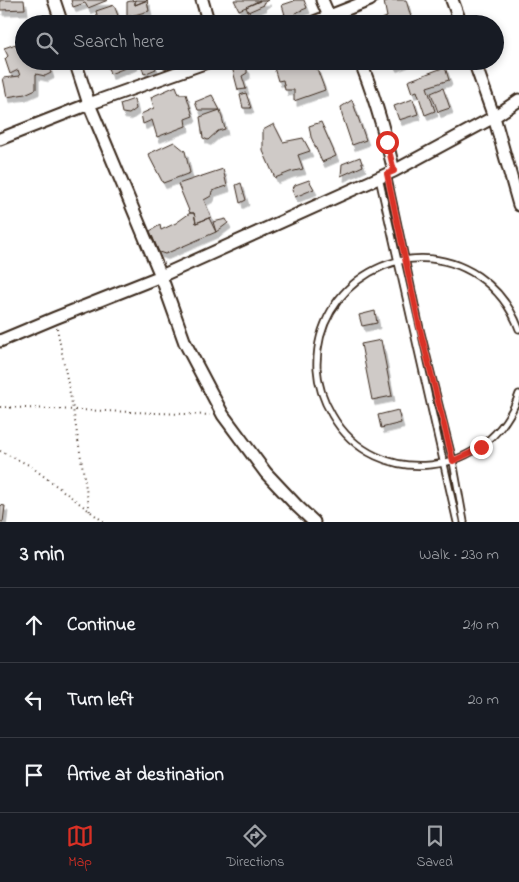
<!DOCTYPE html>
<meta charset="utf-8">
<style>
:root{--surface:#171b24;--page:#20242c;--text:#f1f3f6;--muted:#9ea1a6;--line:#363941;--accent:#d93025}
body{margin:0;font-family:"Indie Flower",sans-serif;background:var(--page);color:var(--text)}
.stop{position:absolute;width:15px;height:15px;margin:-11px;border:4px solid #d93025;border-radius:50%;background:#fff}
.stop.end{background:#d93025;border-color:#fff;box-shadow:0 1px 5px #0008}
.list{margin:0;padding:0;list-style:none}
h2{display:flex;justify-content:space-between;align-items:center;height:65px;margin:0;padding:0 20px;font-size:21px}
h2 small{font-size:16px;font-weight:400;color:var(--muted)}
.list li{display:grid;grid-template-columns:32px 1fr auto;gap:15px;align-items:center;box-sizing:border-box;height:75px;padding:0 20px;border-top:1px solid var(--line)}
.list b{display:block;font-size:19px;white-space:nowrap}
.list em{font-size:16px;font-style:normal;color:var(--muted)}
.icon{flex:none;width:28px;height:28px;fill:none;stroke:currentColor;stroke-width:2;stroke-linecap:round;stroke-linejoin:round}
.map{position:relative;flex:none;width:519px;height:522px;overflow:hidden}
.search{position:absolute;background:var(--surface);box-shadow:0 2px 8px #0003;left:15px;right:15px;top:15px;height:55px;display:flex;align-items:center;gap:12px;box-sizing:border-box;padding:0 18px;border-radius:28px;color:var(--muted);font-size:19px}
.sheet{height:290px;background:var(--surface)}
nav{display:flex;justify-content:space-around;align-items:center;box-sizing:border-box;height:70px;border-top:1px solid var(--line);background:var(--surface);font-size:14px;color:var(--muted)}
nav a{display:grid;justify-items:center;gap:2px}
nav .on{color:var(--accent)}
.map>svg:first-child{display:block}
.building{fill:#cfcac7;stroke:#3b2a1e;filter:url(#shadow)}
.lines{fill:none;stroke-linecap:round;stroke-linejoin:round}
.lane-casing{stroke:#3b2a1e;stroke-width:9}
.street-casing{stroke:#3b2a1e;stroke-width:15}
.path{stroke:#3b2a1e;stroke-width:2;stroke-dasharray:1 4;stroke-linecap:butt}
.lane{stroke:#fff;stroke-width:5.5}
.street{stroke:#fff;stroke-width:11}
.route{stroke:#d93025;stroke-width:6}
</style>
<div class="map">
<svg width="519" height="522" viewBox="0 0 519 522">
<defs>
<filter id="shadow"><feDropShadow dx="3" dy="5.5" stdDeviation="0" flood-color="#0004"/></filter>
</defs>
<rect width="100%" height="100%" fill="#fff"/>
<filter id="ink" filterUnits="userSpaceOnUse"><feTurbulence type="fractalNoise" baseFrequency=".02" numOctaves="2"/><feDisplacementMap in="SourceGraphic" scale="10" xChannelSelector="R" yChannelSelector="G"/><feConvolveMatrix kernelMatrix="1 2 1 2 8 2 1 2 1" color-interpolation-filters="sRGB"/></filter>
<g filter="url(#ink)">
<path class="building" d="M0,0H24L25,9L0,10Z
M71,0H108L88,8L85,3L73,7Z
M135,0H148L135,5Z
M135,0V5L147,0L149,11L127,17V2Z
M234,0H260V1L239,10Z
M260,0H268L263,3L264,5L248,12L246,7Z
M293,0H304L307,8L295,13L296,16L285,20L283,15H285L282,5L294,1Z
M390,0H406L413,24H375L374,22L387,17L384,2Z
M114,5L120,21L99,23L96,11Z
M146,17L148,24H126Z
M16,44L19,53L24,51V61H41L43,68L49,66L51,73L45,76L36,74V89L25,94L7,97L3,78L20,76L18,70L10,74L5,59L8,56L4,48Z
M110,61H134L135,64L110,74L107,64Z
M150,61H153L156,69L144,74L141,64Z
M272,61H314L325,90L294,101V90H285L283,80L278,81Z
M391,61H407L394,66Z
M244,65L247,68V73L242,76L246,89L238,90L232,67Z
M445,67L449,80L427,87L435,111L425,115L417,91L412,93L408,81Z
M176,86L179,94H186L193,116L185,119L186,126L157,137L152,120L143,124L141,114L154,108L151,97Z
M443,88L450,108L438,112L431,93Z
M246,93L251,108H243L240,95Z
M212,95L220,110H198L195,102Z
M134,99L136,109L129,114L122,113L120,104Z
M413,99L418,114L399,120L394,106Z
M352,100L366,140L352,145L342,115L341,107Z
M220,110L225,129L218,131L208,140L203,138L200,117Z
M321,122L336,156L322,162L311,137L309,126Z
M274,124L283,142L303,138L310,151L298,155L303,169L290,172L275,178L263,151V130Z
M174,142L185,151L190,173L163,183L148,154Z
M360,157L363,166L341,176L342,164Z
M223,169L227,186L212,191L211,196L204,200L211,217L196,223L194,213H190L178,184Z
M309,180L314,189L295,197L292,190L295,185Z
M241,183L246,200L240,203L236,185Z
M190,213H194L196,223L209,218L216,232L165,254L159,252L150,231L160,225L161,230L176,223Z
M226,219L228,223L216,232L213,222Z
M375,311L377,323L362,326L359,315Z
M381,340L392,396L372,400L361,344Z
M398,410L401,423L381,428L378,415Z
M0,505L5,506L3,522H0Z"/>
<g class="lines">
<defs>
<path id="lane" d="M387,174L420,329L453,461L464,522
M379,178L457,522
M519,329C511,307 497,289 478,276C407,229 314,283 317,368C318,385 323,400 332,415C376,492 491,478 519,394"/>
<path id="street" d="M54,0L62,24
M202,0L209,24
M322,0L329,16L335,24
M452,0L461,24
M309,24L370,0
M75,61L89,104L161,276L185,343L223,415L266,473L297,506L314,522
M360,61C375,96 385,134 394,171
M474,61L494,117L519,205
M0,139L89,104L210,61
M0,341L55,318L161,276L394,171L494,117L519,100"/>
</defs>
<use href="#lane" class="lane-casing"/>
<use href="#street" class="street-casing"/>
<path class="path" d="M57,328L73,409L90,513
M0,407L210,415
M0,451L29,465L104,522"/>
<use href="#lane" class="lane"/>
<use href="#street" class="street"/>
</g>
</g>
<g class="lines" filter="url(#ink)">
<path class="route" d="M387,142L394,171L387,174L420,329L453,461L470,453L481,447"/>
</g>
</svg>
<div class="stop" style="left:387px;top:142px"></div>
<div class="stop end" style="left:481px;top:447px"></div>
<div class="search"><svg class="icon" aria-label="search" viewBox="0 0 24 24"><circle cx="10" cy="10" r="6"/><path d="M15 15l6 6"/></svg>Search here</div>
</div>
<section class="sheet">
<h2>3 min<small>Walk · 230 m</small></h2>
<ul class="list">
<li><svg class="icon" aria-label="ahead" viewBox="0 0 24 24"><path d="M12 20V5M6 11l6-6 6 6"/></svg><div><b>Continue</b></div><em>210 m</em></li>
<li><svg class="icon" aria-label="left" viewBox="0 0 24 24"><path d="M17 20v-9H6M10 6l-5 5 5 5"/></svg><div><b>Turn left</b></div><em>20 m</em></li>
<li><svg class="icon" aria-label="arrive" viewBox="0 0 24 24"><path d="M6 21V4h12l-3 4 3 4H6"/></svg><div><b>Arrive at destination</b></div></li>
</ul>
</section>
<nav>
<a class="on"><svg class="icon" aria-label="map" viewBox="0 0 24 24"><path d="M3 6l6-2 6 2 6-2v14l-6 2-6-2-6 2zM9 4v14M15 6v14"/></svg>Map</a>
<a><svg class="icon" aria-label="directions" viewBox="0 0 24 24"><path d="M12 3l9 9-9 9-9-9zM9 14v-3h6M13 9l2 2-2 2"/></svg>Directions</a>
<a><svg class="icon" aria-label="saved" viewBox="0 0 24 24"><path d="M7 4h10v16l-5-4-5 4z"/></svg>Saved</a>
</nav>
